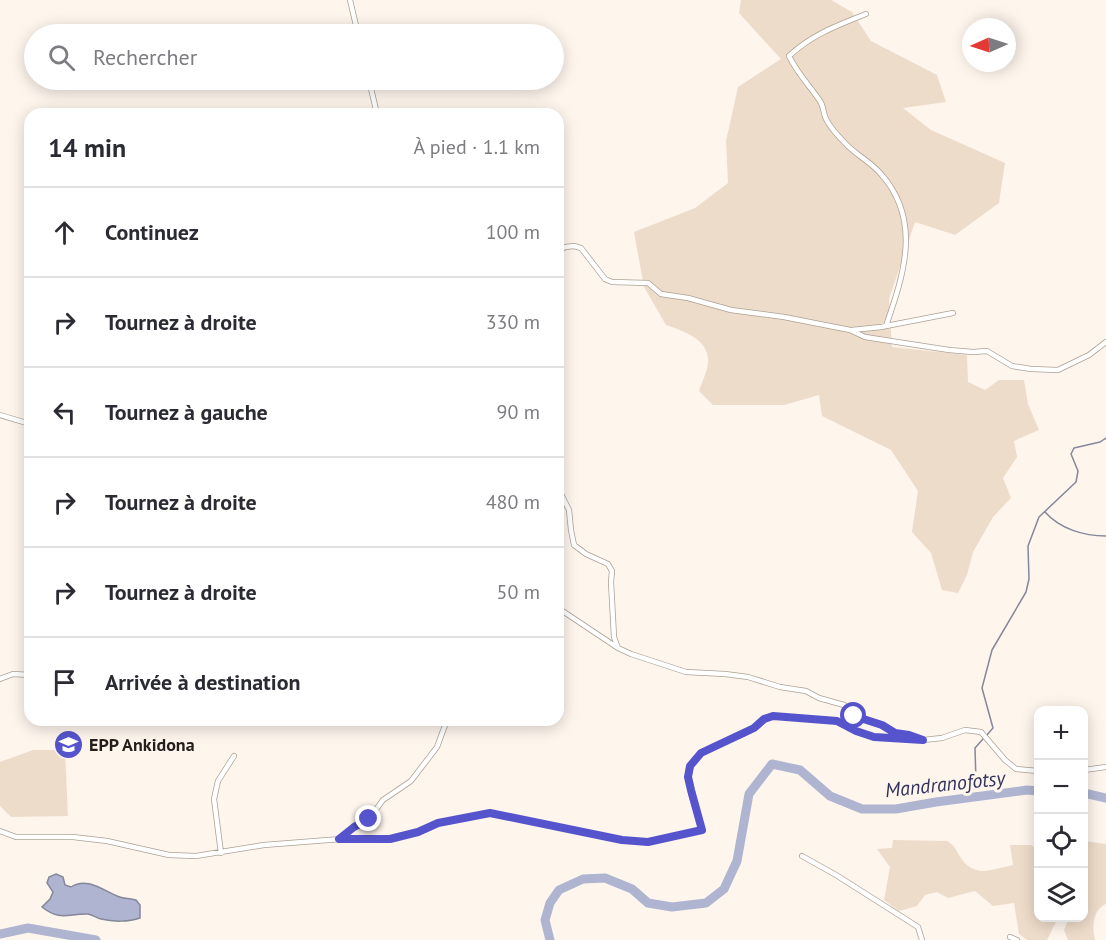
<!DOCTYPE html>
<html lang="fr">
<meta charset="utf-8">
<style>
:root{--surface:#fff;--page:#f7f7f7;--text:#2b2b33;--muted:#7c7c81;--line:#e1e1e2}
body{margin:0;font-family:"PT Sans",sans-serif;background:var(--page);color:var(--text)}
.controls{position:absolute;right:18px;bottom:18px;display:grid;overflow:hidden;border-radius:12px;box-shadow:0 3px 15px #0003}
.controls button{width:54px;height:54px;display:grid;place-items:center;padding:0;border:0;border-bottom:2px solid var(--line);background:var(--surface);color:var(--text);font:30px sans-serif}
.compass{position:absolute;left:962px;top:18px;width:54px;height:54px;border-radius:50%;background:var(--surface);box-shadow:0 3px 15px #0003;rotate:267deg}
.stop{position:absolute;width:18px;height:18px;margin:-14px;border:4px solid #5654cc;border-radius:50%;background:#fff}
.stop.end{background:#5654cc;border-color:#fff;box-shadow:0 2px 6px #0008}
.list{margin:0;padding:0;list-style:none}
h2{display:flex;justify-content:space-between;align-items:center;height:78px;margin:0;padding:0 24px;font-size:26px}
h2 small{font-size:20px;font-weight:400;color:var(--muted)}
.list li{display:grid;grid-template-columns:39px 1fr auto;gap:18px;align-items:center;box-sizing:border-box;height:90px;padding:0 24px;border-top:2px solid var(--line)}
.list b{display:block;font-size:22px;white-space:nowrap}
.list em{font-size:20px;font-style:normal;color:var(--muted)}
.icon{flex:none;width:33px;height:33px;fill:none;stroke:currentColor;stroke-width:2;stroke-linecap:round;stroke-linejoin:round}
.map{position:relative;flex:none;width:1106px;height:940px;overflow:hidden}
.search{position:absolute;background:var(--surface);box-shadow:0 3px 15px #0003;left:24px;top:24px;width:540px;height:66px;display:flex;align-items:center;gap:15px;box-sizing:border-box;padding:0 21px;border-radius:33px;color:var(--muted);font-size:22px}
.panel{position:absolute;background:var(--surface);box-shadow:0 3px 15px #0003;left:24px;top:108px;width:540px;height:618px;border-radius:18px}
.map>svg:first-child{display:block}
.green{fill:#eedcca}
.water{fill:#afb4d1;stroke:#85879a;stroke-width:1.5}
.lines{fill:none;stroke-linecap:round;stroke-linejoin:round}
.stream{stroke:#85879a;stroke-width:1.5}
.river{stroke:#afb4d1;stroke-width:9}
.minor-casing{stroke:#ada093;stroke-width:6}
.minor{stroke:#fff;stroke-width:4.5}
.route{stroke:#5654cc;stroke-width:8}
.labels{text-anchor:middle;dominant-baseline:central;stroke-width:6;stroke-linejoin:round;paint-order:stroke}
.poi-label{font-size:18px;font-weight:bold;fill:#241f1a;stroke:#fef5ed;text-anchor:start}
.water-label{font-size:20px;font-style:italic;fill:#31335d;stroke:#fef5ed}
</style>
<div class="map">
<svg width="1106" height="940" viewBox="0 0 1106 940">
<rect width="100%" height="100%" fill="#fef5ed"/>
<path class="green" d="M741,0H831L852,12L871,41L937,75L946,102L903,108L931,130L1005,163L999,203L955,235L915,222L889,299L892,347L967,355L968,382L985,390L999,380H1024L1028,404L1039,430L1014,441L1017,457L1003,478L1011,498L993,517L973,552L967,575L958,593L942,590L931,553L912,532L918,491L891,450L822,416L819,395L784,405H713L699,391C702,382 707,372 708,363C710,339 683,331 666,325L644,287L634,232L695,208L728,183L726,141L738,87L781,59L739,13Z
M33,750H65L68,816L11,817L0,806V762Z
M893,840L947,841C954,845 955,848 959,855C974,879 989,870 1013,865L1010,845H1031L1038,849V918H1058L1047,940H1027L1019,934L1014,903L993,906L975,891L948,898L937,892L925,895L917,906L899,911L884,900L890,867L877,849L892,848Z
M1084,841L1106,844V904C1092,910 1092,927 1095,940H1068L1064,930L1069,918H1084V899L1086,897L1084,895Z"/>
<path class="water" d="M56,874L63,877L65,885L71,887C86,877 101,889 117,896C123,899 129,898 136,900L140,905V918C129,922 113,922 101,919C97,918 93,915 88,914C69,913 61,922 42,907L50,899L53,892L47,883L49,877Z"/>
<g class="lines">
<path class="stream" d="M1045,512C1060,529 1084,536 1106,536
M986,736L993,728L982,688L992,650L1026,592L1029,579L1028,546L1039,517L1076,482L1078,471L1071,454L1074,448L1100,442L1106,438
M969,798L976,782L975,748L983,739"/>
<path class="river" d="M1084,793L1106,798
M0,934L28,928L96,940
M550,940L545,920L550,903L559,890L583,879L605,878L632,889L648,903L672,907L706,903L724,889L737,861L749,794L772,764L800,770L830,796L862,809H896L936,802L1027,790L1038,791"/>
<defs>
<path id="minor" d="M350,0L358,34
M866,14C838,25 811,35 789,56C797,73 810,86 820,101C824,107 823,113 826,119C830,127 839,137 846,144C856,155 871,162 881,174C922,220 904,274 886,326
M369,80L377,114
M558,252L565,247L574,246L581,248L605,279L612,282L648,283L661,294L688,298L731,310L784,317L850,330L865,337L949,350L973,352L987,351L1012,366L1031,369L1058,370L1089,355L1106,342
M852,330L881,327L953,313
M0,415L30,424
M558,488L569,510L571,530L574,545L586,554L608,564L612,571L611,582L614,637L618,648L631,654L686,672L725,674L748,677L780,687L806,691L819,698L844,705L854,716L882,725L895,733L918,738
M558,608L618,648
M0,679L13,674L30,675
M1084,770L1106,767
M0,831L16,837H73L107,841L169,855L196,856L264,845L341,839H390L419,832L438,823L490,813L622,840L648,842L702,830C698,812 688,794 689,775C690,746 735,742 754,728C761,723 764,719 773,716L837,721L856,731L874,737L923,740L942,738L965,730L981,732L1005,760L1016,769L1038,771
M339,839L354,827L369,819L383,800L411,781L437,747L447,720
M221,853L214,799L218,781L234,756
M802,856L836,875L918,927L922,940
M1010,937L1017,940"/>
</defs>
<use href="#minor" class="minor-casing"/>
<use href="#minor" class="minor"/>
</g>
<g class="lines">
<path class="route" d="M369,819L354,827L339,839H390L418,832L438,823L490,813L622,840L648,842L702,830L691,790L688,777L690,766L701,753L754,728L764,719L773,716L837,721L856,731L874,737L923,740L909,735L895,733L882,725L854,716"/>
</g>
<defs>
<symbol id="school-disc" viewBox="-11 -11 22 22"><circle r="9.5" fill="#5654cc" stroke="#fef5ed"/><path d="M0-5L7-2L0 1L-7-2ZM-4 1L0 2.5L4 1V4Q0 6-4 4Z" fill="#fff"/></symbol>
</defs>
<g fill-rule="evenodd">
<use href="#school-disc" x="52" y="728" width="33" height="33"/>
</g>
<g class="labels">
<g class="poi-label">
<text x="89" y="744">EPP Ankidona</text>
</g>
<g class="water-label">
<text transform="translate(945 784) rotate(-6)">Mandranofotsy</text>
</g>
</g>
</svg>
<div class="controls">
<button>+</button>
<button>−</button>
<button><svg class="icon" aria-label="locate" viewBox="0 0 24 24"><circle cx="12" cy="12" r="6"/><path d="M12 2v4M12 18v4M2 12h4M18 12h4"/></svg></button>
<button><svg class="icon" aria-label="layers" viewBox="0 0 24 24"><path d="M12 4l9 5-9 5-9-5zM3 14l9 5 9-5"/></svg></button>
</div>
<svg class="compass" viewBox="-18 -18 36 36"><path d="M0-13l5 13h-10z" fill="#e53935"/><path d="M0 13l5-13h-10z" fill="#7c7c81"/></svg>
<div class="stop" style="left:854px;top:716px"></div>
<div class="stop end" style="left:369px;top:819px"></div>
<div class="search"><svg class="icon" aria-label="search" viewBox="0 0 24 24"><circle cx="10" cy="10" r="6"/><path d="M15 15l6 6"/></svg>Rechercher</div>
<section class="panel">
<h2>14 min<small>À pied · 1.1 km</small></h2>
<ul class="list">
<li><svg class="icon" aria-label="ahead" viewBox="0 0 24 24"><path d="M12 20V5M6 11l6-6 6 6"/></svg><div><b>Continuez</b></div><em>100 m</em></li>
<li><svg class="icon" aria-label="right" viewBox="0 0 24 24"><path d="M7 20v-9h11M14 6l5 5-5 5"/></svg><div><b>Tournez à droite</b></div><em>330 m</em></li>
<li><svg class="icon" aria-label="left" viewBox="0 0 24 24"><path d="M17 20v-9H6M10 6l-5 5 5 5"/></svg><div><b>Tournez à gauche</b></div><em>90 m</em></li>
<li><svg class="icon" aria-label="right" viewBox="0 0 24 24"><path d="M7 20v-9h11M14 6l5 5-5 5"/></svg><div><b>Tournez à droite</b></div><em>480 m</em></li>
<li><svg class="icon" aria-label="right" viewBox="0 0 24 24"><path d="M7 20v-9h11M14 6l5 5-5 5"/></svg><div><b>Tournez à droite</b></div><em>50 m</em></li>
<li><svg class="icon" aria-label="arrive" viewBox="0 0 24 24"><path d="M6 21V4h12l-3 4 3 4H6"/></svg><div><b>Arrivée à destination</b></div></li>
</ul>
</section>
</div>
